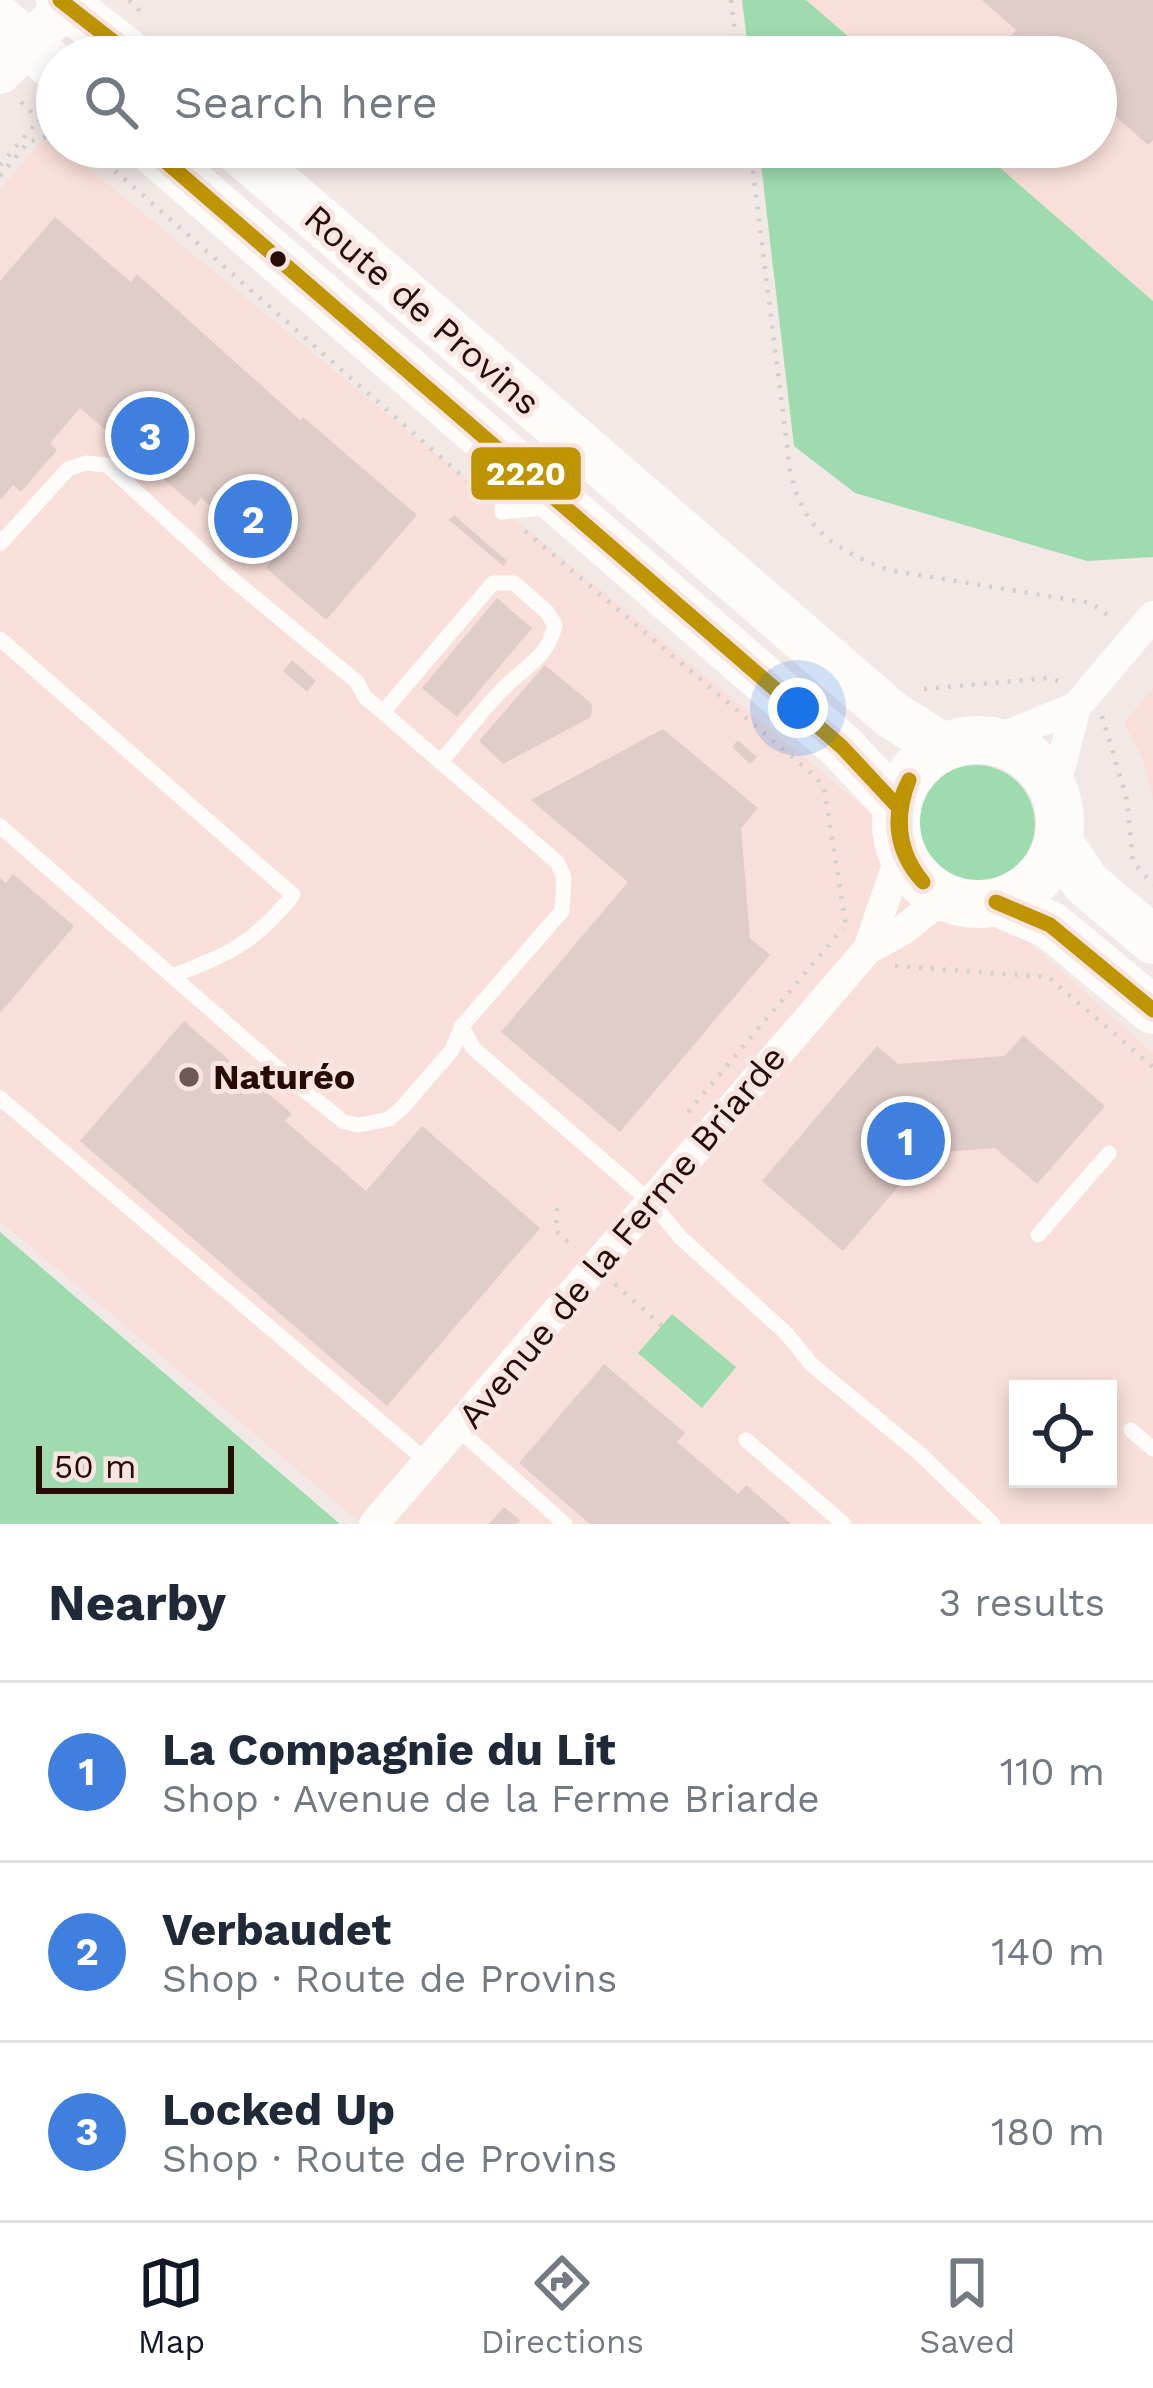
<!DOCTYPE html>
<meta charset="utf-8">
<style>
:root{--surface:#fff;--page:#f2f2f3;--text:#1f2937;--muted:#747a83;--line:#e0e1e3;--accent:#111827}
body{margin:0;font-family:"Work Sans",sans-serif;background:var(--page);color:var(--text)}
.controls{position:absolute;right:36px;bottom:36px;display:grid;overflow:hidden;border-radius:0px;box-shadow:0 6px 18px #0003}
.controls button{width:108px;height:108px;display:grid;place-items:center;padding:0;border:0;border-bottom:3px solid var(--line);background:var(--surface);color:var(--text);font:60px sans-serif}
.scale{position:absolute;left:36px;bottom:30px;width:198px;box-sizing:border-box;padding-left:12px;border:6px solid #290b06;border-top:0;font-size:33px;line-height:42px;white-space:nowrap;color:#290b06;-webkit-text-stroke:9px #f7e5e1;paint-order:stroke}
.you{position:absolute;left:798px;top:708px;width:42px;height:42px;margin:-30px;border:9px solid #fff;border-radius:50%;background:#1a73e8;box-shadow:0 0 0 18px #1a73e833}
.badge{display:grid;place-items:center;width:78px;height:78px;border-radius:50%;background:var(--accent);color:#fff;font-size:39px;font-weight:700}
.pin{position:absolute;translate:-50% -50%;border:6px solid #fff;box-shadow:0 3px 12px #0006}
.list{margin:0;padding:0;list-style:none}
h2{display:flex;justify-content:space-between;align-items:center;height:156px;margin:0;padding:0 48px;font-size:51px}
h2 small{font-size:39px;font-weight:400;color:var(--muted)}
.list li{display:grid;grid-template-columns:78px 1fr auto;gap:36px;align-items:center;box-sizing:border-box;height:180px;padding:0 48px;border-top:3px solid var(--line)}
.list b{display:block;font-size:45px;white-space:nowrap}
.list p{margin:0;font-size:39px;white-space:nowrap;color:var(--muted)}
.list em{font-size:39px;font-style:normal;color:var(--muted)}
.icon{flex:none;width:66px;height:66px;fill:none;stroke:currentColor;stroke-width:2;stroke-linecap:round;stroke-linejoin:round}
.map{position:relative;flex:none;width:1153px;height:1524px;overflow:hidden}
.search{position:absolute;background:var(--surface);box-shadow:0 6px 18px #0003;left:36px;right:36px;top:36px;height:132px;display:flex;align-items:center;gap:30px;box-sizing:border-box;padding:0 42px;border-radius:66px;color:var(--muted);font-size:45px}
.sheet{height:696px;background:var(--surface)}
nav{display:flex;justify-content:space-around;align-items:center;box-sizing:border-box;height:168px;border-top:3px solid var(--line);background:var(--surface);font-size:33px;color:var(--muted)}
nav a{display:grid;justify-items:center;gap:6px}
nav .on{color:var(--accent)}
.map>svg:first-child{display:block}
.built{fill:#f9dfd9;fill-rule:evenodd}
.green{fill:#9edcaf}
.building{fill:#e0ccc8}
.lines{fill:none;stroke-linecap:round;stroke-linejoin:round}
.path{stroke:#d3cfce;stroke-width:4.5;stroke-dasharray:3 9;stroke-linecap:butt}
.lane{stroke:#fdfcfb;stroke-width:15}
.street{stroke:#fdfcfb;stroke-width:30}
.secondary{stroke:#fdfcfb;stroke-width:42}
.primary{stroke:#fdfcfb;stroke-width:48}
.bus-1-casing{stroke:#f7e5e1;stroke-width:24}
.bus-1{stroke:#bf9402;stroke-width:15}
.bus-dot{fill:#290b06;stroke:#f7e5e1;stroke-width:4.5}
.poi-dot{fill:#6f5854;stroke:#f7e5e1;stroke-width:4.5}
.labels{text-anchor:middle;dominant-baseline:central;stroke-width:10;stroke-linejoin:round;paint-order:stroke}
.street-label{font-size:36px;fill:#290b06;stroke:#f7e5e1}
.poi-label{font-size:36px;font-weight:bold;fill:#290b06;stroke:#f7e5e1;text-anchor:start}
.line-badge{stroke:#f7e5e1;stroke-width:4.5}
.badge-label{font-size:33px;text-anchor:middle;font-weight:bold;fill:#fff}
</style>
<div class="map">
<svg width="1153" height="1524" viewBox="0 0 1153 1524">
<rect width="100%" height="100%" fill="#f2e8e6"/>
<path class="built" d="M806,0H1153V301L976,147H1096V57H872Z
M47,134L57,147H63L1033,946L1153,1053V1524H362L0,1221V190ZM1018,1389H1108V1479H1018Z
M1153,688V799L1143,759L1124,723Z"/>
<path class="green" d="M742,0H806L872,57H749Z
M759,147H976L1153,301V557L1087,561L855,493L794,446Z
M917 824a59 59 0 1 1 118 0a59 59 0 1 1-118 0Z
M0,1232L340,1524H0Z
M672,1314L736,1367L702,1408L638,1353Z"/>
<path class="building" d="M982,0H1153V140L1148,145L1096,99V57H1013L1001,47L1016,30Z
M55,217L131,282L137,274L301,421L303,417L417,515L326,620L266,568L272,560L261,550L254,558L213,522L220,515L201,498L195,506L154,471L161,464L147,452L140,460L80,408L50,443L57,450L21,492L13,485L0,500V281Z
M454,515L507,561L503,566L449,520Z
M497,598L532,628L457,717L422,688Z
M292,660L316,681L307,692L283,671Z
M545,665L592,704L591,717L503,764L479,741Z
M663,729L758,808L741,828L750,938L770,955L620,1132L501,1032L628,882L531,800Z
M738,740L757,757L750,764L732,747Z
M13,874L74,926L0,1013V878L6,883Z
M184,1021L236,1066L229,1074L244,1086L251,1079L292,1114L285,1121L366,1191L422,1126L540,1228L387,1406L80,1141Z
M1023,1035L1105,1106L1037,1184L995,1148L927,1153L843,1251L762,1181L877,1046L898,1064L1005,1056Z
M604,1364L685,1433L677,1442L738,1494L746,1485L791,1524H590L519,1463Z
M504,1507L520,1520L517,1524H489Z"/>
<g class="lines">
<path class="path" d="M129,0L146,17
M731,0L738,57
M167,38L189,57
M21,102L39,120L57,129
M88,147L485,496
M750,147L790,470C803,530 832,548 888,570L1091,603L1113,619
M0,165L39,120
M0,176L28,142L57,134
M525,531L816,777L824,788L846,926
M924,689L1048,678L1062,682
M1102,716L1127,800L1133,862L1153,885
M895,966L1048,977L1153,1067
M688,1112L843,928
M557,1208L556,1231L575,1248
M615,1284L662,1326"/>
<path class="lane" d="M505,471L502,512L550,507
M0,544L68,469L86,463L107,465L231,578L357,682L365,697L557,862L564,877L562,911L462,1026L452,1050L402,1108L389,1119L359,1125L344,1122L289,1078L0,826
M0,639L293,895C255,943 229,954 172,976
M383,712L493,583H514L547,612L555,625C548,658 524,667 503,689C481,711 462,738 441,761
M462,1026L473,1048L651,1202L681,1238L786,1333L812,1365L919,1453L993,1524
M0,1098L429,1463
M1038,1235L1109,1153
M458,1429L565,1524
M1131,1430L1153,1449
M746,1440L844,1524"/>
<path class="street" d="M990,742L1076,707L1153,616
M1055,788L1076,707
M868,949L902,850
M374,1524L868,949L903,930L943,898"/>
<path class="secondary" d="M0,73L72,0"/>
<path class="primary" d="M60,0L133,57
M0,20L57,69
M149,147L842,747L897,806
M235,147L892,715L943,747
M896 822a82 82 0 1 1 164 0a82 82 0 1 1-164 0Z
M1059,842L1086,883L1153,940
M996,902L1050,925L1153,1010"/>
<defs>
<path id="bus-1" d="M60,0L133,57
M149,147L842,747L897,806
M909,780C895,816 897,851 923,882
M909,780C890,815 896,853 923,882
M996,902L1050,925L1153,1010"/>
</defs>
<use href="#bus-1" class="bus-1-casing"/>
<use href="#bus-1" class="bus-1"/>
</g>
<circle class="bus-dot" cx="278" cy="259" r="10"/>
<circle class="poi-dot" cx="189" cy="1077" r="12"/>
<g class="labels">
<g class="street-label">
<text transform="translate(422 310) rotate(41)">Route de Provins</text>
<text transform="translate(622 1237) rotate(-50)">Avenue de la Ferme Briarde</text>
</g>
<g class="poi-label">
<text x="213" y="1077">Naturéo</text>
</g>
</g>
<rect class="line-badge" x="469" y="445" width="114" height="57" rx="12" fill="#bf9402"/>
<g class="badge-label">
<text x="526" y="485">2220</text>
</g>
</svg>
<div class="controls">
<button><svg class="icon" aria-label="locate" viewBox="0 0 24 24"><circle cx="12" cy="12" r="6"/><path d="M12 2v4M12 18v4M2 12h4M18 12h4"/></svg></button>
</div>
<div class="scale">50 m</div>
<div class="you"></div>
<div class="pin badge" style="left:906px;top:1141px;background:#3f7fe0">1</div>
<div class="pin badge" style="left:253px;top:519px;background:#3f7fe0">2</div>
<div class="pin badge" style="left:150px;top:436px;background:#3f7fe0">3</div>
<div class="search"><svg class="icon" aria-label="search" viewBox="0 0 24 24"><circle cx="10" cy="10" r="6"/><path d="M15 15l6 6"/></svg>Search here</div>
</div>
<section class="sheet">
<h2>Nearby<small>3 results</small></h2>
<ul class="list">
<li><span class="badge" style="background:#3f7fe0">1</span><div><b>La Compagnie du Lit</b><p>Shop · Avenue de la Ferme Briarde</p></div><em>110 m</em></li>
<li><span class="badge" style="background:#3f7fe0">2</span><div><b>Verbaudet</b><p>Shop · Route de Provins</p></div><em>140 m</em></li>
<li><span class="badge" style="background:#3f7fe0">3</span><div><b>Locked Up</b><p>Shop · Route de Provins</p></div><em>180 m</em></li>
</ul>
</section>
<nav>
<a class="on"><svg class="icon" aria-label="map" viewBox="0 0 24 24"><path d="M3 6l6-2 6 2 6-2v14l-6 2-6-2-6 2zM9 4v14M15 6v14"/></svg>Map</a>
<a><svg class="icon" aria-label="directions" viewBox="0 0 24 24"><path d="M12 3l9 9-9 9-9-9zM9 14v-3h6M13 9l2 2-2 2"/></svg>Directions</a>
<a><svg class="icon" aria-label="saved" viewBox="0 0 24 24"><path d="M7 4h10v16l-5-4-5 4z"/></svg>Saved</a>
</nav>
